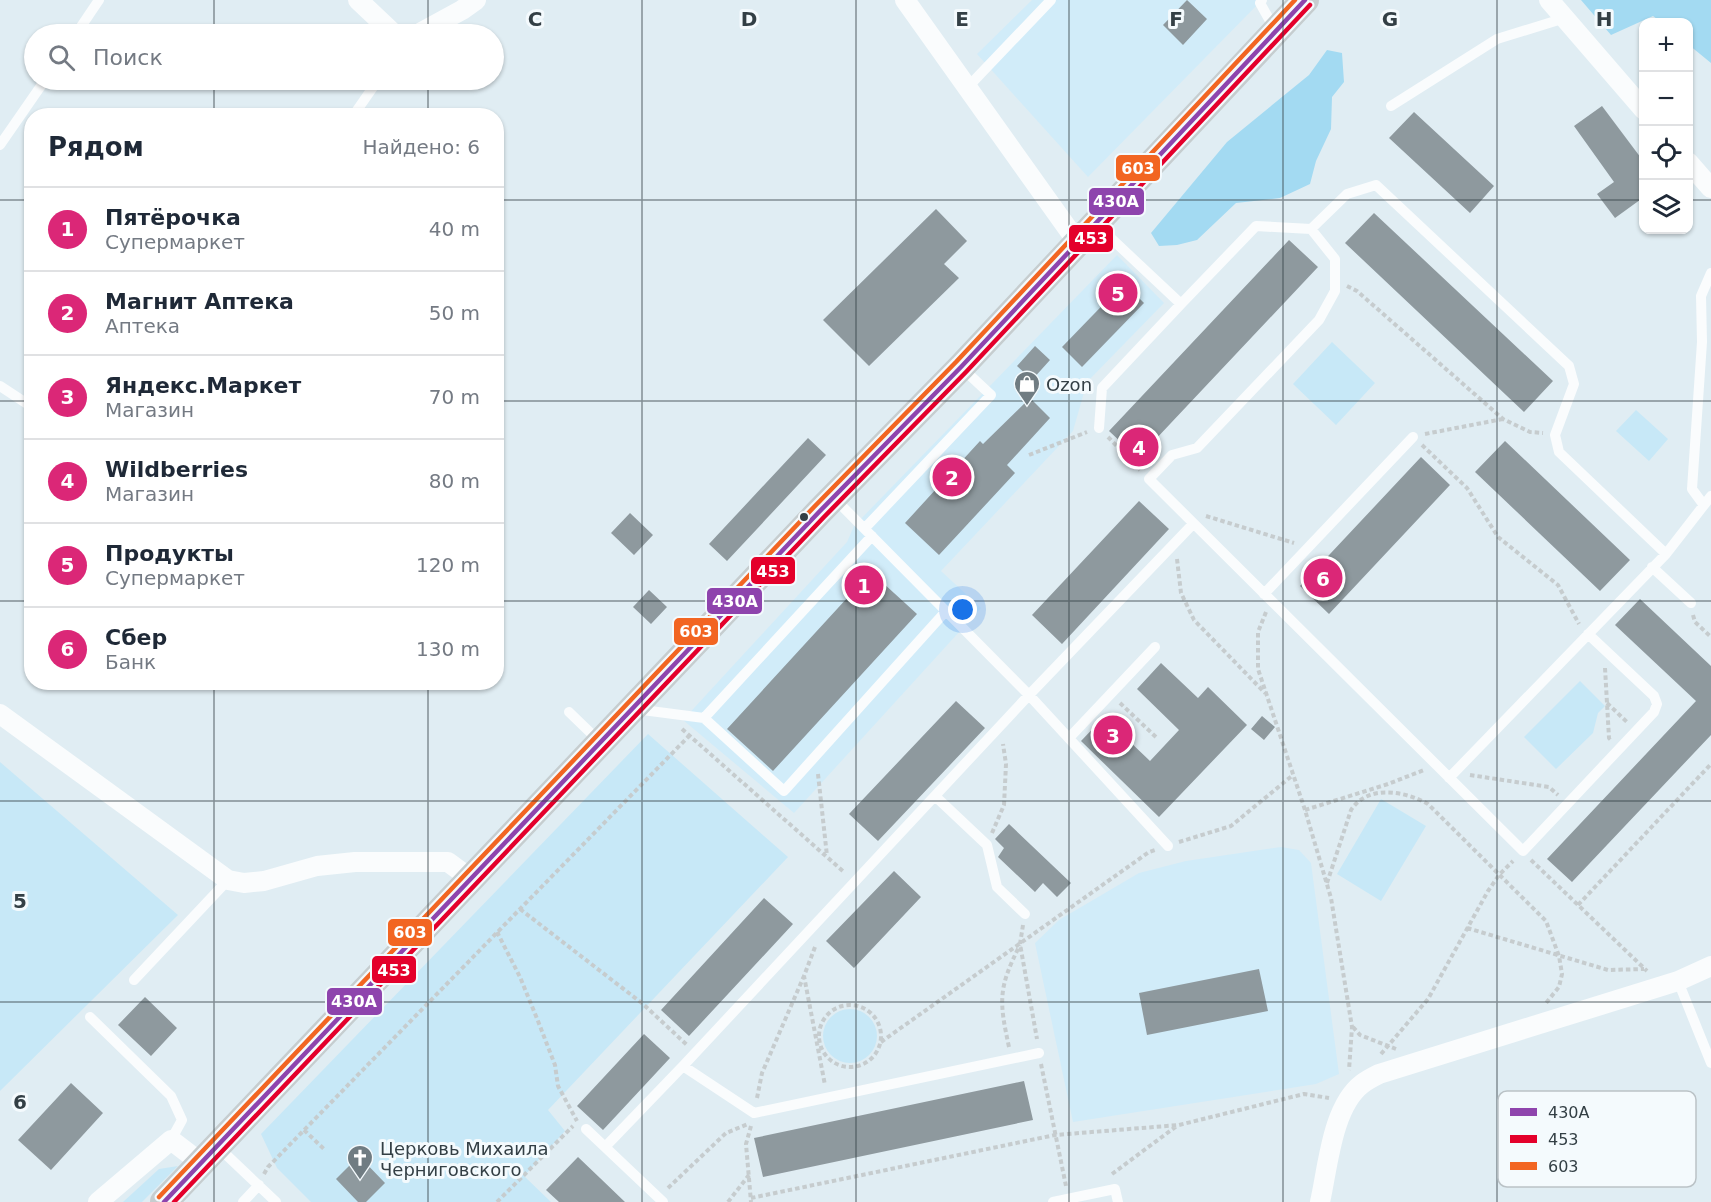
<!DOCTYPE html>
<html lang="ru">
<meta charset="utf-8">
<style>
:root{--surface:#fff;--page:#f2f2f3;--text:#1f2937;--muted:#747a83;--line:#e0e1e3;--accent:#db2777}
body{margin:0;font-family:"DejaVu Sans",sans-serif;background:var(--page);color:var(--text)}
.controls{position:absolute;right:18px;top:18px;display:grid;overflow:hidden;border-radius:12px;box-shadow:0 2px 4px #0004}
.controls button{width:54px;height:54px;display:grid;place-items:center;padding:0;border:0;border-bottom:2px solid var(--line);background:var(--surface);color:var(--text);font:30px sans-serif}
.you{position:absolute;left:963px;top:610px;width:21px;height:21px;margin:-15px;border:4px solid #fff;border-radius:50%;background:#1a73e8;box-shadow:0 0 0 9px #1a73e833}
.badge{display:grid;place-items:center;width:39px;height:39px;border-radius:50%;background:var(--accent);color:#fff;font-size:20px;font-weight:700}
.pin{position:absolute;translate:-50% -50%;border:3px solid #fff;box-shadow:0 2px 6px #0006}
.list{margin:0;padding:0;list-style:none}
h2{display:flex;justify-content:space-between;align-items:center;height:78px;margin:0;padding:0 24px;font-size:26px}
h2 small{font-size:20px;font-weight:400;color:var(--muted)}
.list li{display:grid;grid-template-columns:39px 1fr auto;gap:18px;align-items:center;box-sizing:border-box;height:84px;padding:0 24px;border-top:2px solid var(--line)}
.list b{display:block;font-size:22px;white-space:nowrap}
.list p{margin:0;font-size:20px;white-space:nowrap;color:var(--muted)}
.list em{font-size:20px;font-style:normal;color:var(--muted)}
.icon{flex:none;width:33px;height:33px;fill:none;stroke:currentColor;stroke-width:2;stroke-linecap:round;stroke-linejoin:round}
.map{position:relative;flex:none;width:1711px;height:1202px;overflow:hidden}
.search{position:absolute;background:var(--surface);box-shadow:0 2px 4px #0004;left:24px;top:24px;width:480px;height:66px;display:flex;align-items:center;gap:15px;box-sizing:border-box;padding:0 21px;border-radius:33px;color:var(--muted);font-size:22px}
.panel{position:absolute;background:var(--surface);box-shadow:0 2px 4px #0004;left:24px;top:108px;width:480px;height:582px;border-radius:24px}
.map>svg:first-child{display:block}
.built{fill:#d1ecf9}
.green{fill:#c7e8f7}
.forest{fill:#a3daf2}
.building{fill:#8e999e}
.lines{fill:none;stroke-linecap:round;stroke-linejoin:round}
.path{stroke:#c6ccce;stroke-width:4;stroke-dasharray:4.5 3;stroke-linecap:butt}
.service{stroke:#fafcfd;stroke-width:10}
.minor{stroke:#fafcfd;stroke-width:20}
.secondary{stroke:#c6cdcf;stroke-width:28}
.bus-1-casing{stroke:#f4fafd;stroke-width:9}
.bus-2-casing{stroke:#f4fafd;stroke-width:9}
.bus-3-casing{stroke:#f4fafd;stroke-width:9}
.bus-1{stroke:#8e44ad;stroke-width:4.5}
.bus-2{stroke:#e4002b;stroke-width:4.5}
.bus-3{stroke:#f26522;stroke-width:4.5}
.grid{fill:none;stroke:#333f45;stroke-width:1.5;stroke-opacity:0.55}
.bus-dot{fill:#333f45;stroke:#f4fafd;stroke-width:2}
.labels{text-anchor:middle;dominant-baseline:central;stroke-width:6;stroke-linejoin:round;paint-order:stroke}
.poi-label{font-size:18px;fill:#333f45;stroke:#f4fafd;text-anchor:start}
.key{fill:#f4fafd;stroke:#bac2c6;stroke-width:1.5}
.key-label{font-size:16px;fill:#333f45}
.grid-label{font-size:20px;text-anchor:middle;font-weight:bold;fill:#333f45;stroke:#f4fafd;stroke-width:6;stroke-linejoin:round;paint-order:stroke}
.line-badge{stroke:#f4fafd;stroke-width:2}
.badge-label{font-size:16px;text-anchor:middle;font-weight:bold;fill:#fff}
</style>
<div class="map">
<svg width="1711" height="1202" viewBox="0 0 1711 1202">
<rect width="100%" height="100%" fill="#e0edf3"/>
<path class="built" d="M1032,0H1262L1088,177L977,54Z
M1117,255L1164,303L1087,382L1073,431L941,571L981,608L794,813L683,720L847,542L854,526Z
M1281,847L1299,850L1311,863L1339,1074L1316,1084L1073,1122L1035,943L1059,920L1139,873L1186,861Z"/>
<path class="green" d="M1332,342L1375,383L1336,425L1293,384Z
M1636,410L1668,439L1649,461L1616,431Z
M1580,681L1605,706L1598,713L1593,733L1556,769L1524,737Z
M648,734L788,857L548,1110L565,1131L524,1176L551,1202H311L277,1168L261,1134Z
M0,762L178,915L0,1091Z
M1381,799L1426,826L1381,901L1337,874Z
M823 1036a27 27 0 1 1 54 0a27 27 0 1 1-54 0Z
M178,1166L142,1202H123L159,1169Z"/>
<path class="forest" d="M1581,0H1711V63L1689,45L1688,22H1661L1653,16L1611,35Z
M1327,50L1342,53L1344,82L1332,97L1331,129L1316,161L1310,184L1280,198L1236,203L1197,240L1177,245L1159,246L1151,233L1227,142L1309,75Z"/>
<path class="building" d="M1187,0L1207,19L1183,45L1163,25Z
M1602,106L1644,162V197L1615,218L1597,194L1614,182L1574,126Z
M1414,112L1494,186L1470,213L1389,138Z
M936,209L967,241L944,264L959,278L869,366L823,320Z
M1374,213L1553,381L1524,412L1345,243Z
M1289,240L1318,267L1138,458L1109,431Z
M1124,283L1144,303L1082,367L1062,347Z
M1035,346L1050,360L1032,380L1017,366Z
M1030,398L1050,418L1007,465L1015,473L939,555L905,523L980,441L983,444Z
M808,438L826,455L727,561L709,544Z
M1505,441L1630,560L1600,591L1475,472Z
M1421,457L1450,485L1329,614L1300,586Z
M1139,501L1169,529L1062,644L1032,615Z
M630,513L653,535L634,555L611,533Z
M871,572L917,614L773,771L727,729Z
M649,590L667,607L651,624L633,607Z
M1640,599L1711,666V735L1572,882L1547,859L1696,701L1615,625Z
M1161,663L1198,698L1208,687L1247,725L1159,817L1081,741L1104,717L1150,761L1179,730L1137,689Z
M956,701L985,728L878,841L849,814Z
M1262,716L1275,727L1264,740L1251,729Z
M1009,824L1071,883L1057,897L1043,883L1035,892L998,857L1004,848L995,839Z
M894,871L921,897L854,968L826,941Z
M764,898L793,924L689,1036L661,1010Z
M1259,969L1268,1011L1147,1035L1139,993Z
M145,997L177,1028L151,1056L118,1025Z
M644,1034L670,1058L603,1130L577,1106Z
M1024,1081L1033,1120L763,1177L754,1138Z
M71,1083L103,1113L51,1170L18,1140Z
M359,1156L385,1183L366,1202H358L336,1179Z
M578,1157L600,1178L625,1202H559L546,1190Z"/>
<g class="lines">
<path class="path" d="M1347,286L1357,291L1503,419L1530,432L1543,433
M1425,434L1503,419
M1108,437L1140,470
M1422,445L1467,488L1498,537L1558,585L1579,624
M1029,455L1087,432
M1206,516L1294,543
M1177,559L1181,593L1194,620L1265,693
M1266,612L1258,632V669L1305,810L1331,898L1352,1027L1349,1070
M1693,615L1695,622L1711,637
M1605,668L1609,738L1611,740
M1120,703L1158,739
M1607,703L1628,723
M682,729L845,873
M818,774L827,856
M1470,775L1549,787L1558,795
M1305,810L1388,784L1424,770
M992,833L1004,805L1006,764L1003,744
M1179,842L1231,826L1293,775
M1531,860L1647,971
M1327,883L1351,810C1368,784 1405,791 1428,804L1546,921L1559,956L1562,974L1559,987L1546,1003
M1578,905L1711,764
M520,909L643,1004L687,1045
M1023,925L1020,944L1037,1039
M1467,928L1608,970L1644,969
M497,932L520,977L538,1021L555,1065L558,1086L577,1121
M815,947L804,976L825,1085
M819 1036a31 31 0 1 1 62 0a31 31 0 1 1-62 0Z
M1353,1027L1360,1035L1396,1049
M881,1042L1149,852L1155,850
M1009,1047C999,1001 998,988 1020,945
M1381,1054L1428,999L1488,891L1499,875L1513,861
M1041,1064L1066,1186
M757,1098L762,1073L804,976
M751,1126L746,1144L751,1202
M304,1130L325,1150
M264,1174L268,1167L689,736
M1112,1174L1178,1125
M668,1188L726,1133L748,1124
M751,1198L1055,1135L1179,1125L1304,1094L1329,1098
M497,1202L573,1126
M728,1202L749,1175"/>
<path class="service" d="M1262,0L1260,3L1274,28
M76,34L99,0
M967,88L1051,0
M1391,106L1497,39L1565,18
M353,116L378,80
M0,145L45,80
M1097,225L1181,304L1256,226L1311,229L1347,194L1376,185L1569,366L1574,384L1555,435L1559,452L1666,554
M1311,229L1335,259V291L1319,320L1197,448L1172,455L1149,479L1523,851L1654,712L1657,704L1654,696L1588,634
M0,386L32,407
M1099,428L1102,388L1181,304
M834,498L1029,695L1168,846
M1703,504L1692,489L1702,342L1701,296L1711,273
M865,528L991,395L961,367
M1652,567L1691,603
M1264,594L1413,437
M635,709L704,718L872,536
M569,712L599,741
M704,718L784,791L946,611
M1069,738L1155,647
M1449,778L1666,554L1711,496
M935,796L987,845L997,887L1025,914
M134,980L228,880
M1678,981L1711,1063
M90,1017L171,1096L182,1120L171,1140
M683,1066L754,1113L1039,1053
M586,1129L663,1202
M217,1146L276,1202
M605,1147L683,1066L1029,695L1193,524
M243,1202L259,1185
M1053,1202L1115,1189L1118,1202"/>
<path class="minor" d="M358,0L394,34
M905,0L1078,243
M1549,0L1644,110
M418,34L462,10L476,0
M1688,162L1711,188
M0,714L228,880L244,883L264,881L317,866L355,862H448L471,879
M98,1202L171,1140L201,1163
M1320,1202C1328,1167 1332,1107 1362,1084C1367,1080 1373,1077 1379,1074L1678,981L1711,966"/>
<path class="secondary" d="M164,1202L819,512L961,367L1305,0"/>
<defs>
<path id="bus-1" d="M164,1202L819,512L961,367L1305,0"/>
<path id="bus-2" d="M174,1202L824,517L966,372L1310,5"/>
<path id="bus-3" d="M159,1197L814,507L956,362L1295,0"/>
</defs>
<use href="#bus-1" class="bus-1-casing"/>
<use href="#bus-2" class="bus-2-casing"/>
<use href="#bus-3" class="bus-3-casing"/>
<use href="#bus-1" class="bus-1"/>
<use href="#bus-2" class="bus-2"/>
<use href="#bus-3" class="bus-3"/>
</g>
<path class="grid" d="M214,0V34M428,0V34M642,0V1202M856,0V1202M1069,0V1202M1283,0V1202M1497,0V1202M214,80V116M428,80V116M0,200H32M496,200H1644M1688,200H1711M0,401H32M496,401H1711M0,601H32M496,601H1711M214,682V1202M428,682V1202M0,801H1711M0,1002H1711"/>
<defs>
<symbol id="shop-pin" viewBox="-11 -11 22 30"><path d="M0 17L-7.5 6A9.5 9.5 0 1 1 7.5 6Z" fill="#707c82" stroke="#f4fafd"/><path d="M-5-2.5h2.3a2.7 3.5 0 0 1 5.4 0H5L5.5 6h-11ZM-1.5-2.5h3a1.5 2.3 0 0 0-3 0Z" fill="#fff"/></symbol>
<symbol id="church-pin" viewBox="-11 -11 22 30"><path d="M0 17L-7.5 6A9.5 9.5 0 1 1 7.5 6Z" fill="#707c82" stroke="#f4fafd"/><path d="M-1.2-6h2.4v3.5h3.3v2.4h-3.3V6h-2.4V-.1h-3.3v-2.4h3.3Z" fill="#fff"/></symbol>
</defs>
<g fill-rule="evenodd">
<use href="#shop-pin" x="1012" y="369" width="30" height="40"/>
<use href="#church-pin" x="345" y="1143" width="30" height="40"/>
</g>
<circle class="bus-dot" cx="804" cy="517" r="5"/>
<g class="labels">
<g class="poi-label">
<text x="1046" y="384">Ozon</text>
<text x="380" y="1148">Церковь Михаила<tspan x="380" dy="21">Черниговского</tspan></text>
</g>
</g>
<rect x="1498" y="1091" width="198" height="96" rx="9" class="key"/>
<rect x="1510" y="1108" width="27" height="8" fill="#8e44ad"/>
<rect x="1510" y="1135" width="27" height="8" fill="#e4002b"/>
<rect x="1510" y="1162" width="27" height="8" fill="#f26522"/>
<g class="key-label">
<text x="1548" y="1118">430А</text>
<text x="1548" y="1145">453</text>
<text x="1548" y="1172">603</text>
</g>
<g class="grid-label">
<text x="535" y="26">C</text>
<text x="749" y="26">D</text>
<text x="962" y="26">E</text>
<text x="1176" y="26">F</text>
<text x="1390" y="26">G</text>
<text x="1604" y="26">H</text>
<text x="20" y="908">5</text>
<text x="20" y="1109">6</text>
</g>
<g class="line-badge">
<rect x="1115" y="154" width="46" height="28" rx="6" fill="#f26522"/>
<rect x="1088" y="187" width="57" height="29" rx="6" fill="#8e44ad"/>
<rect x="1068" y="224" width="46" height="29" rx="6" fill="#e4002b"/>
<rect x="750" y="556" width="46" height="29" rx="6" fill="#e4002b"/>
<rect x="706" y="587" width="57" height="28" rx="6" fill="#8e44ad"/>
<rect x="673" y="617" width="46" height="29" rx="6" fill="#f26522"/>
<rect x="387" y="918" width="46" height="29" rx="6" fill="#f26522"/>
<rect x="371" y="955" width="46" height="29" rx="6" fill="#e4002b"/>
<rect x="326" y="987" width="57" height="29" rx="6" fill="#8e44ad"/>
</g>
<g class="badge-label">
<text x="1138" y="174">603</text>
<text x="1116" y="207">430А</text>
<text x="1091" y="244">453</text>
<text x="773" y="577">453</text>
<text x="735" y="607">430А</text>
<text x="696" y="637">603</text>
<text x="410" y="938">603</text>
<text x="394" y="976">453</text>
<text x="354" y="1007">430А</text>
</g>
</svg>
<div class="controls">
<button>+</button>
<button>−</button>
<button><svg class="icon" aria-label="locate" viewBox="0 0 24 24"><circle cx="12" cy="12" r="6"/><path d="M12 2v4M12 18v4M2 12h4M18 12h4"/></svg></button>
<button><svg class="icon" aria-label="layers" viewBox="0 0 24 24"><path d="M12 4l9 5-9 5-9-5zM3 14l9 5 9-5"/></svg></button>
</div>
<div class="you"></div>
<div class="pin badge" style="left:864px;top:585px">1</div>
<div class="pin badge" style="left:952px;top:477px">2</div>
<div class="pin badge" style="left:1113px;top:735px">3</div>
<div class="pin badge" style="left:1139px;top:447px">4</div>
<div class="pin badge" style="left:1118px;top:293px">5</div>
<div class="pin badge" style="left:1323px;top:578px">6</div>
<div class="search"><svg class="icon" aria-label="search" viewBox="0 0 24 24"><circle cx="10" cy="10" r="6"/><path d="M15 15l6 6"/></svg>Поиск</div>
<section class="panel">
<h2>Рядом<small>Найдено: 6</small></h2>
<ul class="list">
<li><span class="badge">1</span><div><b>Пятёрочка</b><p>Супермаркет</p></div><em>40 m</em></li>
<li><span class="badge">2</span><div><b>Магнит Аптека</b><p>Аптека</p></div><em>50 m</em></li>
<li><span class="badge">3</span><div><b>Яндекс.Маркет</b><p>Магазин</p></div><em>70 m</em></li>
<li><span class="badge">4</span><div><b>Wildberries</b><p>Магазин</p></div><em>80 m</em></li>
<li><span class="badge">5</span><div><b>Продукты</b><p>Супермаркет</p></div><em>120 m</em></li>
<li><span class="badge">6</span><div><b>Сбер</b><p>Банк</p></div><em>130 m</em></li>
</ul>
</section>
</div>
